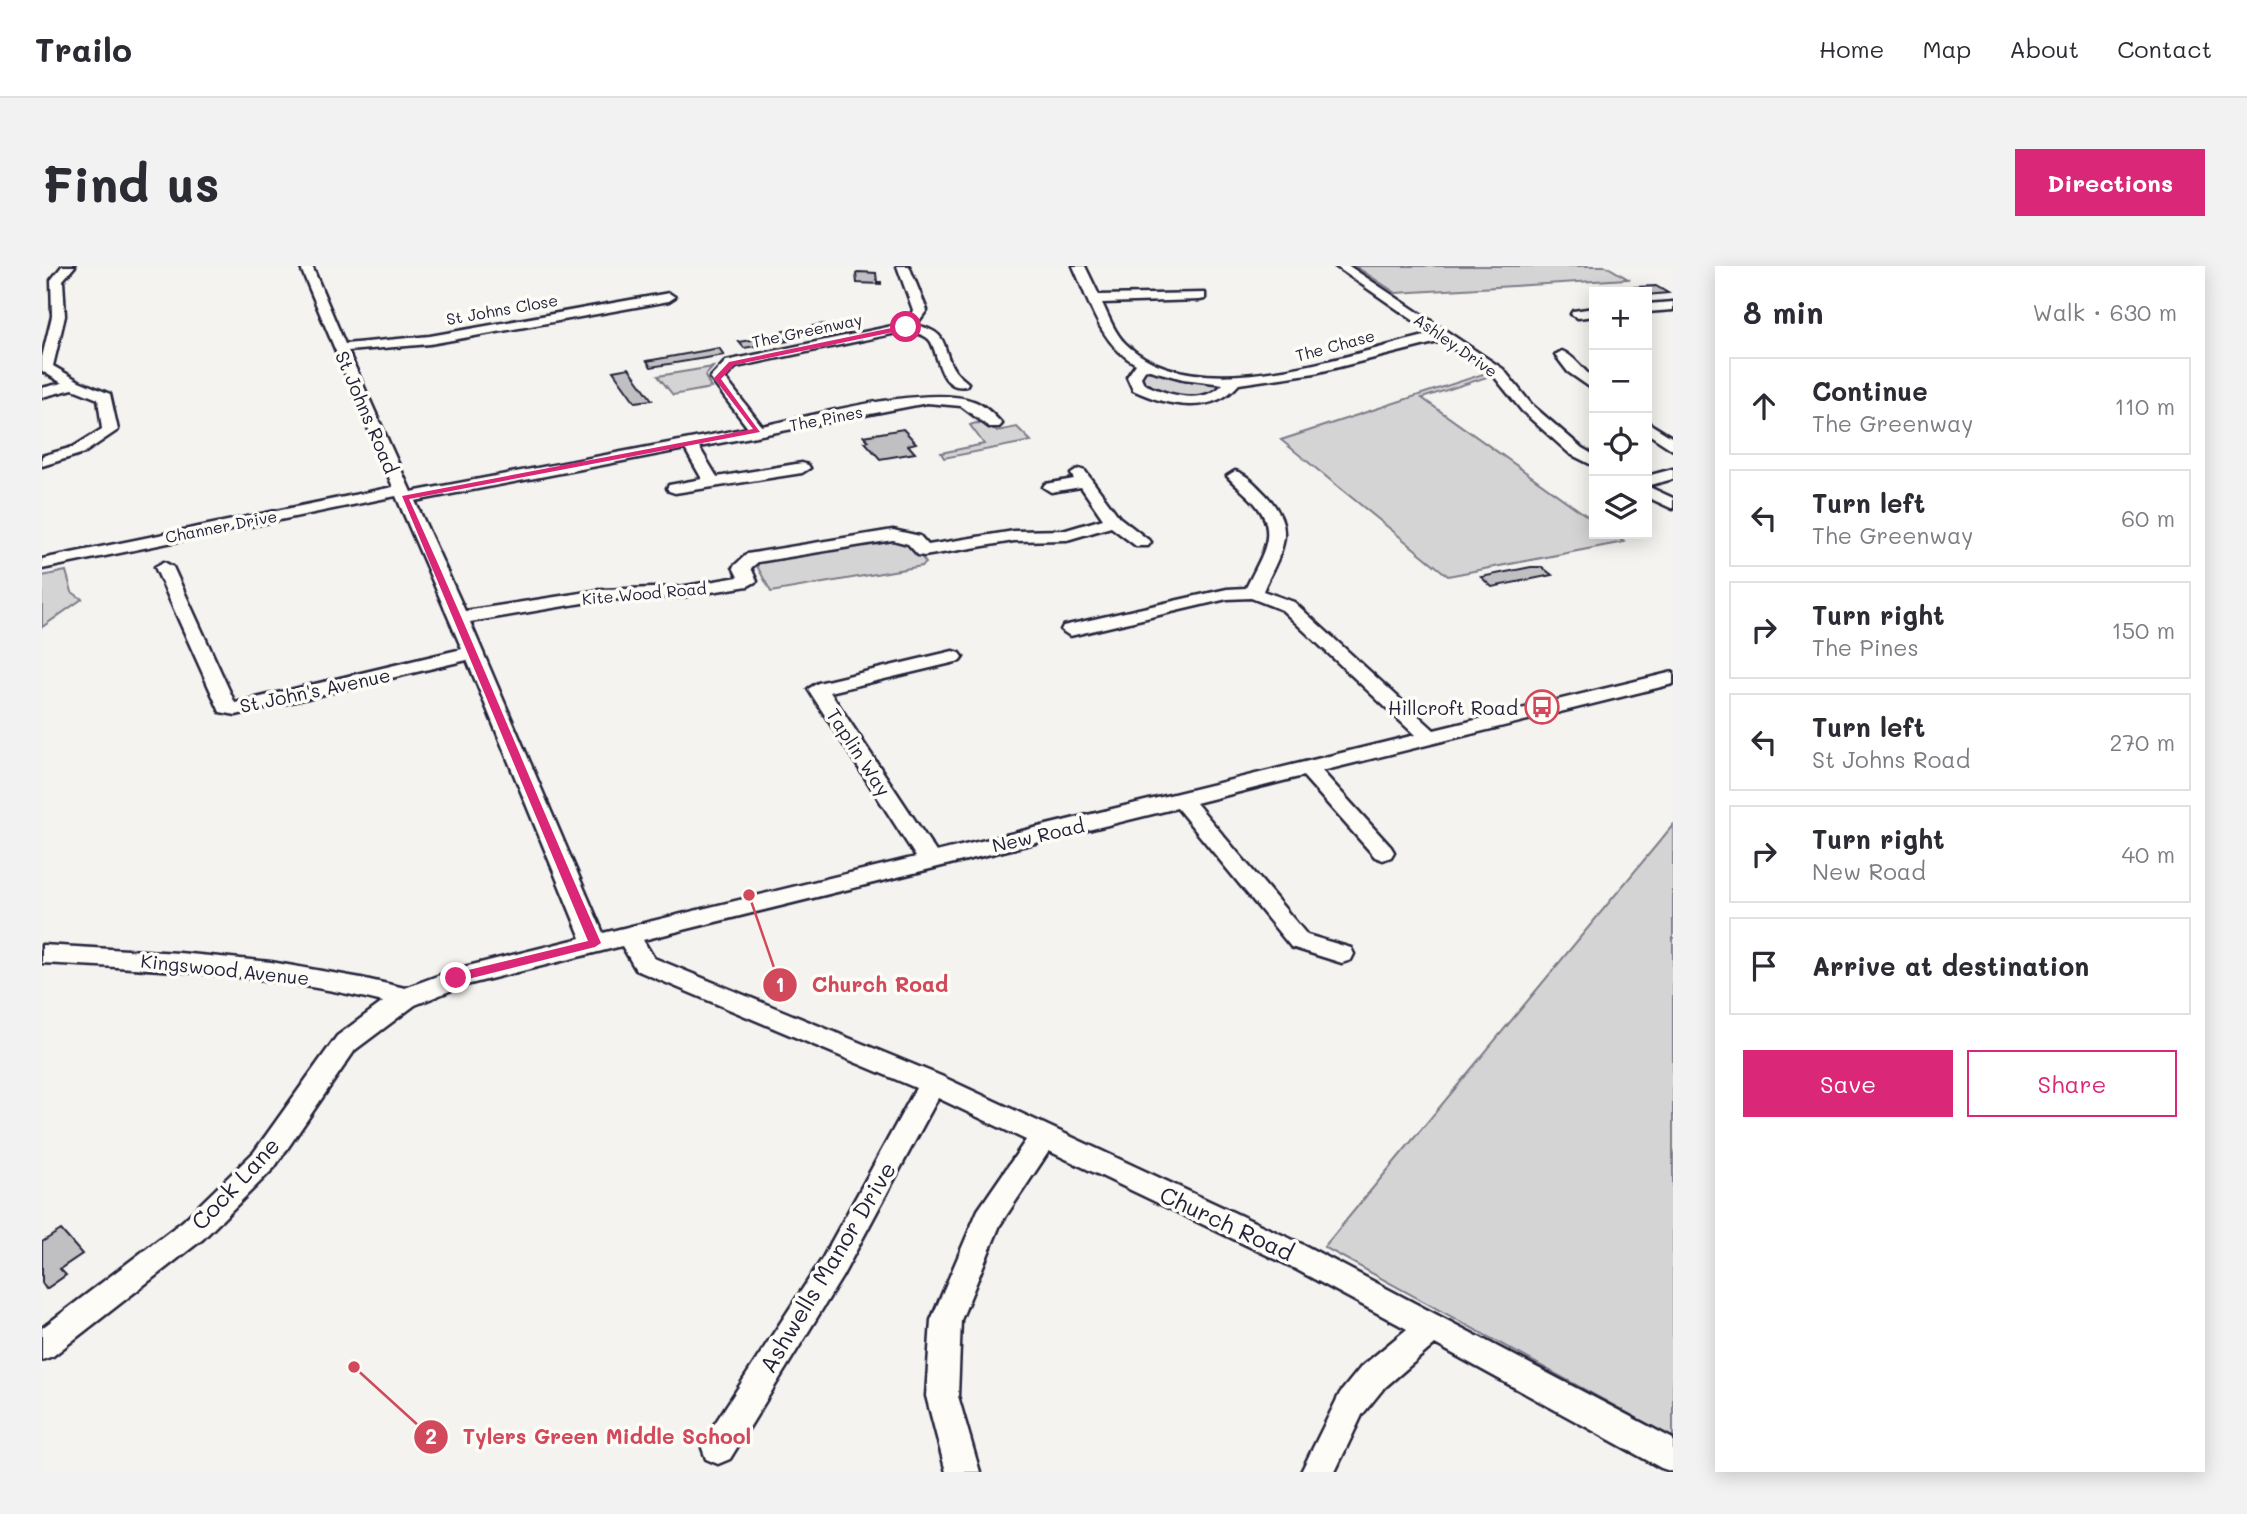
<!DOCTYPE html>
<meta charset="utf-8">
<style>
:root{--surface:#fff;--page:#f2f2f3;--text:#2b2b33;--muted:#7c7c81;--line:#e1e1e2;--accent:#db2777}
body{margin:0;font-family:Mali,sans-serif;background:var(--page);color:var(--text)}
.controls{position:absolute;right:21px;top:21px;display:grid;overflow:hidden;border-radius:0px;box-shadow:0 4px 18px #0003}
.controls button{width:63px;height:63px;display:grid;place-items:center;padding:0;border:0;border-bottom:2px solid var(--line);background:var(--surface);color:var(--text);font:35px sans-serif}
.stop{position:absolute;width:21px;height:21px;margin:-16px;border:5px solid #db2777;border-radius:50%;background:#fff}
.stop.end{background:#db2777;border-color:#fff;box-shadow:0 2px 7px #0008}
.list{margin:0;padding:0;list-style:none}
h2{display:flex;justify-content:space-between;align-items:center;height:91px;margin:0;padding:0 28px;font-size:30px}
h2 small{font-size:23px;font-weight:400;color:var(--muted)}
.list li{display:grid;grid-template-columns:46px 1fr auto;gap:21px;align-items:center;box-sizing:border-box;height:98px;margin:0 14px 14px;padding:0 14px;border:2px solid var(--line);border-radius:0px}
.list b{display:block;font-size:26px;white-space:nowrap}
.list p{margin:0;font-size:23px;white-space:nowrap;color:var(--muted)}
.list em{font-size:23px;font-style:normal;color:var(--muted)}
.actions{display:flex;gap:14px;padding:21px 28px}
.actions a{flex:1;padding:16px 0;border:2px solid var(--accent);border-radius:0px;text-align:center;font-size:24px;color:var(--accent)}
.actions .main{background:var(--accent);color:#fff}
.icon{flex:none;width:38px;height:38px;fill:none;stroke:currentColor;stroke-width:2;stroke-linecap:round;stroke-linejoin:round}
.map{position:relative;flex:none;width:1631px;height:1206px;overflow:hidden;border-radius:0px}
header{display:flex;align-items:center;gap:42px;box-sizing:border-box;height:98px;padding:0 35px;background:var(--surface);border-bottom:2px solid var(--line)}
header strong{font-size:33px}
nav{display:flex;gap:38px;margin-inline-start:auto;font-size:24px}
.intro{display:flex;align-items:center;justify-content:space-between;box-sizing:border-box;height:168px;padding:0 42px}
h1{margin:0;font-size:49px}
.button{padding:18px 32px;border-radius:0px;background:var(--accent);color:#fff;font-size:24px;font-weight:700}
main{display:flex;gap:42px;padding:0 42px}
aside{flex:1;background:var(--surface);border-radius:0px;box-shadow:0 4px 18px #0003}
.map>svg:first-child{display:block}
.green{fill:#d5d4d5;stroke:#7c7b88;stroke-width:2}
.building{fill:#c0bfc2;stroke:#22223b;stroke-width:2}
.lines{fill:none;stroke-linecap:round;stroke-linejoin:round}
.minor-casing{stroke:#22223b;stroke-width:5}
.minor{fill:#fdfcf7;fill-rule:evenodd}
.route{fill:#db2777}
.labels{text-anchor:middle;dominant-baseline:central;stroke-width:7;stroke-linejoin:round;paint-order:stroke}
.far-street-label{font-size:16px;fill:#22223b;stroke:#fdfcf7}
.street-label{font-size:19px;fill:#22223b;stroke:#fdfcf7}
.poi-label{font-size:19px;fill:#22223b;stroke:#fdfcf7;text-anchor:end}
.near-street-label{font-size:23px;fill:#22223b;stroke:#fdfcf7}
.leader{fill:none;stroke:#d1495b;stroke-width:2.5}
.callout-dot{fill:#d1495b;stroke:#fdfcf7;stroke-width:2.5}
.mark-label{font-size:21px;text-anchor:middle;font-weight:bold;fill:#fff}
.callout-label{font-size:21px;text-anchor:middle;font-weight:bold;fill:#d1495b;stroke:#fdfcf7;stroke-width:7;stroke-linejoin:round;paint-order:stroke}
</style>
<header>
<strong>Trailo</strong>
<nav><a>Home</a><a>Map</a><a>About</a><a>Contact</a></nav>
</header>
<div class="intro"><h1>Find us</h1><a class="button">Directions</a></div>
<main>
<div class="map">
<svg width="1631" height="1206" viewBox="0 0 1631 1206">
<rect width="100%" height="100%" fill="#f4f3ef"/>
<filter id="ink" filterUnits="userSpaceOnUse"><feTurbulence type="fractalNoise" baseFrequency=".0143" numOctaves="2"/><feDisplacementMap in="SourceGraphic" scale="14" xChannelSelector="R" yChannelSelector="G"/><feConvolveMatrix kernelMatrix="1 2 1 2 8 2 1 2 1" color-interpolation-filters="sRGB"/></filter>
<g filter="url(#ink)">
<path class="green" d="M1313,0H1564L1586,13L1354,27Z
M671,101L663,110L669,122L631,129L616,110Z
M1114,105L1171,116L1182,122C1175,125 1168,129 1161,131C1144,135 1105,130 1099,112L1102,106Z
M1444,107L1448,110L1380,132L1552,255V268H1571L1582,276L1406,310L1239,174Z
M934,157L943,158L955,165L975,161L989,175L902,192L899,187L942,178L928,159Z
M851,274L870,278L884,297L880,300L729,326L715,300L717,296Z
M24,305L30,326L40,333L0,361V310Z
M1631,559V1172L1282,981Z"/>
<path class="building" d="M817,6L834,7L835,16H839V18L815,17L814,8Z
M1614,20L1626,27L1605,29V26H1598L1591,21Z
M782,58L788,64L743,72L737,66Z
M740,69L746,75L702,82L697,76Z
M677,82L682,89L609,101L605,95Z
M587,102L610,134L593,136L571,105Z
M861,163L874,177L866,179L873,187L838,193L823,176L827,175L822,170Z
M1489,301H1500L1510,309L1450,321L1439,311Z
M19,964L40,988L18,1003L24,1009L4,1023L0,1017V976Z"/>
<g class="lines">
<defs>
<path id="minor" d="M20,0H33L21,14L23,50L11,100L37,115L68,128L76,164L42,187L0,200V190L31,181L60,163L56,133L31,123L0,131V122L20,117L0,105V91L10,50L9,14Z
M258,0H270L303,78L388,70L627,27L633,31L627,35L388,78L306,85L369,226L706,162L668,112L684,95L860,58L868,51L871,44L855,0H867L885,44L874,59C911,68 897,81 913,105C917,110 922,113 926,117L924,120C898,125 897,91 889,76C884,68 873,67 864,65L694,101L683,112L720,160C771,150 885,118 931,135C941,138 953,150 960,158L957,161H947L919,140L885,137L657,181L675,211L760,197L766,199L768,202L760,207L633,227L627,225L625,222L627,219L660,213L643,183L373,235L423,345L558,324L638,321L696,311L691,301L705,288L851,264L878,270L886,279L972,265L1024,264L1061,253L1039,221L1009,226L1001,221L1003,218L1032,213L1029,208L1037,203L1043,205L1077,251L1109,276L1106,280H1094L1069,261L1025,274L972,275L882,290L876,289L866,278L851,274L716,296L709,302L715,315L706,320L638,331L558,334L428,356L561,667L874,591L766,423L776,417L911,385L918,387L921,391L918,395L788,426L894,586L1373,469L1240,344L1209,332L1185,333L1028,370L1019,364L1021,360L1185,323L1204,322C1220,288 1240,265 1209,233C1201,225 1192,218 1185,210L1193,205C1205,208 1215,220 1224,229C1257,265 1238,286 1221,325L1252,336L1392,464L1631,406V418L1280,505L1349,581L1352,586L1349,591L1341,594L1333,591L1261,510L1154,537L1265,669L1309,682L1312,688L1309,694L1300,697L1249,681L1135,542L601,674L612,692L899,810L1264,980L1631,1173V1206L1619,1202L1393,1078L1341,1123L1320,1149L1293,1206H1259L1298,1127L1319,1101L1365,1063L1244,998L1007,885L958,959L919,1054L916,1130L938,1206H904L884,1130L889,1054L936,944L984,874L896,832L800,1011L688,1193L676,1198L664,1193L660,1182L664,1171L780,993L874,822L594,704L580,680L420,720L373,739L313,784L232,902L161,973L11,1090L0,1094V1062L141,955L212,886L295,770L341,736C230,708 114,703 0,697V679L137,687L229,696L319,712L363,722L414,703L539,672L425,394L194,449L178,446L113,301L122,296L131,301L193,437L420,383L354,230L0,303V293L351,221Z
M1031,0H1043L1057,29L1163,27V33L1158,34L1060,37C1067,51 1073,68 1084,78C1155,146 1310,86 1391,68L1293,0H1307L1461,103L1490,139L1540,182L1552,189V200L1528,188L1480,145L1451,109L1400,75L1273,107L1197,118C1170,150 1125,140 1091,124L1085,111L1094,98C1058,78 1047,35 1031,0ZM1104,103L1141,113L1181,118C1161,140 1126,129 1102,118L1099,111Z
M1631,36V44L1605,46V38Z
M1552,42V50L1536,52L1529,48L1531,45Z
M1520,85C1531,89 1542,105 1552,113V124L1526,106L1513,89Z
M1605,156L1631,172V184L1605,167Z
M1631,203V213L1605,220V210Z
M1605,220L1631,232V243L1605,231Z"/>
</defs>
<use href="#minor" class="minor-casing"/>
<use href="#minor" class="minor"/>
</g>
</g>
<path class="route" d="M864,59L866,63L692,99L679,113L718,166L367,233C434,380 494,530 559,677L553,681L414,716L410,715L408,712L414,707L546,675L360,230L711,163L672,112L687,96Z"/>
<defs>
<symbol id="bus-ring" viewBox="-11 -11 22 22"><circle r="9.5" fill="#fdfcf7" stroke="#d1495b" stroke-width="1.5"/><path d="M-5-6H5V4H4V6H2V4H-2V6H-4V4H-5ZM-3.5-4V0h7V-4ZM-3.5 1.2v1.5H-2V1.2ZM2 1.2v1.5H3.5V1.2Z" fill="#d1495b"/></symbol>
</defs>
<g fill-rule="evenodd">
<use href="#bus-ring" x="1481" y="422" width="38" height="38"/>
</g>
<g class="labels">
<g class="far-street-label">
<text transform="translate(460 43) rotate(-10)">St Johns Close</text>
<text transform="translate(765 64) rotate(-12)">The Greenway</text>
<text transform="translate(1293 79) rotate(-15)">The Chase</text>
<text transform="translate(1414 79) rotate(35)">Ashley Drive</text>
<text transform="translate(784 152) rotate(-11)">The Pines</text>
<text transform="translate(179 260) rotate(-11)">Channer Drive</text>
<text transform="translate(602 327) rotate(-5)">Kite Wood Road</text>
</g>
<g class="street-label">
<text transform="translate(325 146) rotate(67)">St Johns Road</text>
<text transform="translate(273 424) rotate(-12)">St John's Avenue</text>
<text transform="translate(817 486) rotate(57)">Taplin Way</text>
<text transform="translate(996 569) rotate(-13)">New Road</text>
<text transform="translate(183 703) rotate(6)">Kingswood Avenue</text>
</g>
<g class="poi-label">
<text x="1476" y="441">Hillcroft Road</text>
</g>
<g class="near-street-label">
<text transform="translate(193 917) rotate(-47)">Cock Lane</text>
<text transform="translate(1185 957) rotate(25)">Church Road</text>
<text transform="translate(785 1001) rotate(-59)">Ashwells Manor Drive</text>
</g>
</g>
<path class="leader" d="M707 629L738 719M312 1101L389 1171"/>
<g class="callout-dot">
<circle cx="707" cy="629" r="7"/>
<circle cx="312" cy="1101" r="7"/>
<circle cx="738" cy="719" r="18"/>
<circle cx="389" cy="1171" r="18"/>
</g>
<g class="mark-label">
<text x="738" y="726">1</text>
<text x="389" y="1178">2</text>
</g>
<g class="callout-label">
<text x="838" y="726">Church Road</text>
<text x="565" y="1178">Tylers Green Middle School</text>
</g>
</svg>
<div class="controls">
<button>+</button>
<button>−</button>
<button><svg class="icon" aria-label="locate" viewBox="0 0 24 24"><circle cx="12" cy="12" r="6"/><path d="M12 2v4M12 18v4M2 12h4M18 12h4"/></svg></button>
<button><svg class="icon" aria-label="layers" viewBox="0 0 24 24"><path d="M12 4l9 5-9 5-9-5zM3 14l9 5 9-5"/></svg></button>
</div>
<div class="stop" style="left:864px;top:61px"></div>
<div class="stop end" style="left:414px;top:712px"></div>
</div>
<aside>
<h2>8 min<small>Walk · 630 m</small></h2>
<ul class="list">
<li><svg class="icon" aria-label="ahead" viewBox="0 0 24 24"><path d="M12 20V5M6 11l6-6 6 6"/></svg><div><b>Continue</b><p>The Greenway</p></div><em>110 m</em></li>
<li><svg class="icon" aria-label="left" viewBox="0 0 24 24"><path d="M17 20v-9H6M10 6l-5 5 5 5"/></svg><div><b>Turn left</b><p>The Greenway</p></div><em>60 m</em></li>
<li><svg class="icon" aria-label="right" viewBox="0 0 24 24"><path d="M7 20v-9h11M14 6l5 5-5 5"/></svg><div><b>Turn right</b><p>The Pines</p></div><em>150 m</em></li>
<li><svg class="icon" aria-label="left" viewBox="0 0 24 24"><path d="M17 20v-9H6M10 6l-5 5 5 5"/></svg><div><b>Turn left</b><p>St Johns Road</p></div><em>270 m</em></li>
<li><svg class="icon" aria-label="right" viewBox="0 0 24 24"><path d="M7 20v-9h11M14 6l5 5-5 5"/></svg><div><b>Turn right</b><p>New Road</p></div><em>40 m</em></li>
<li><svg class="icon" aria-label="arrive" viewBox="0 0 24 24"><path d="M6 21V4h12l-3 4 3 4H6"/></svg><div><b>Arrive at destination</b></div></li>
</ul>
<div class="actions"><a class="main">Save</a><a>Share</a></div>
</aside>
</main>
